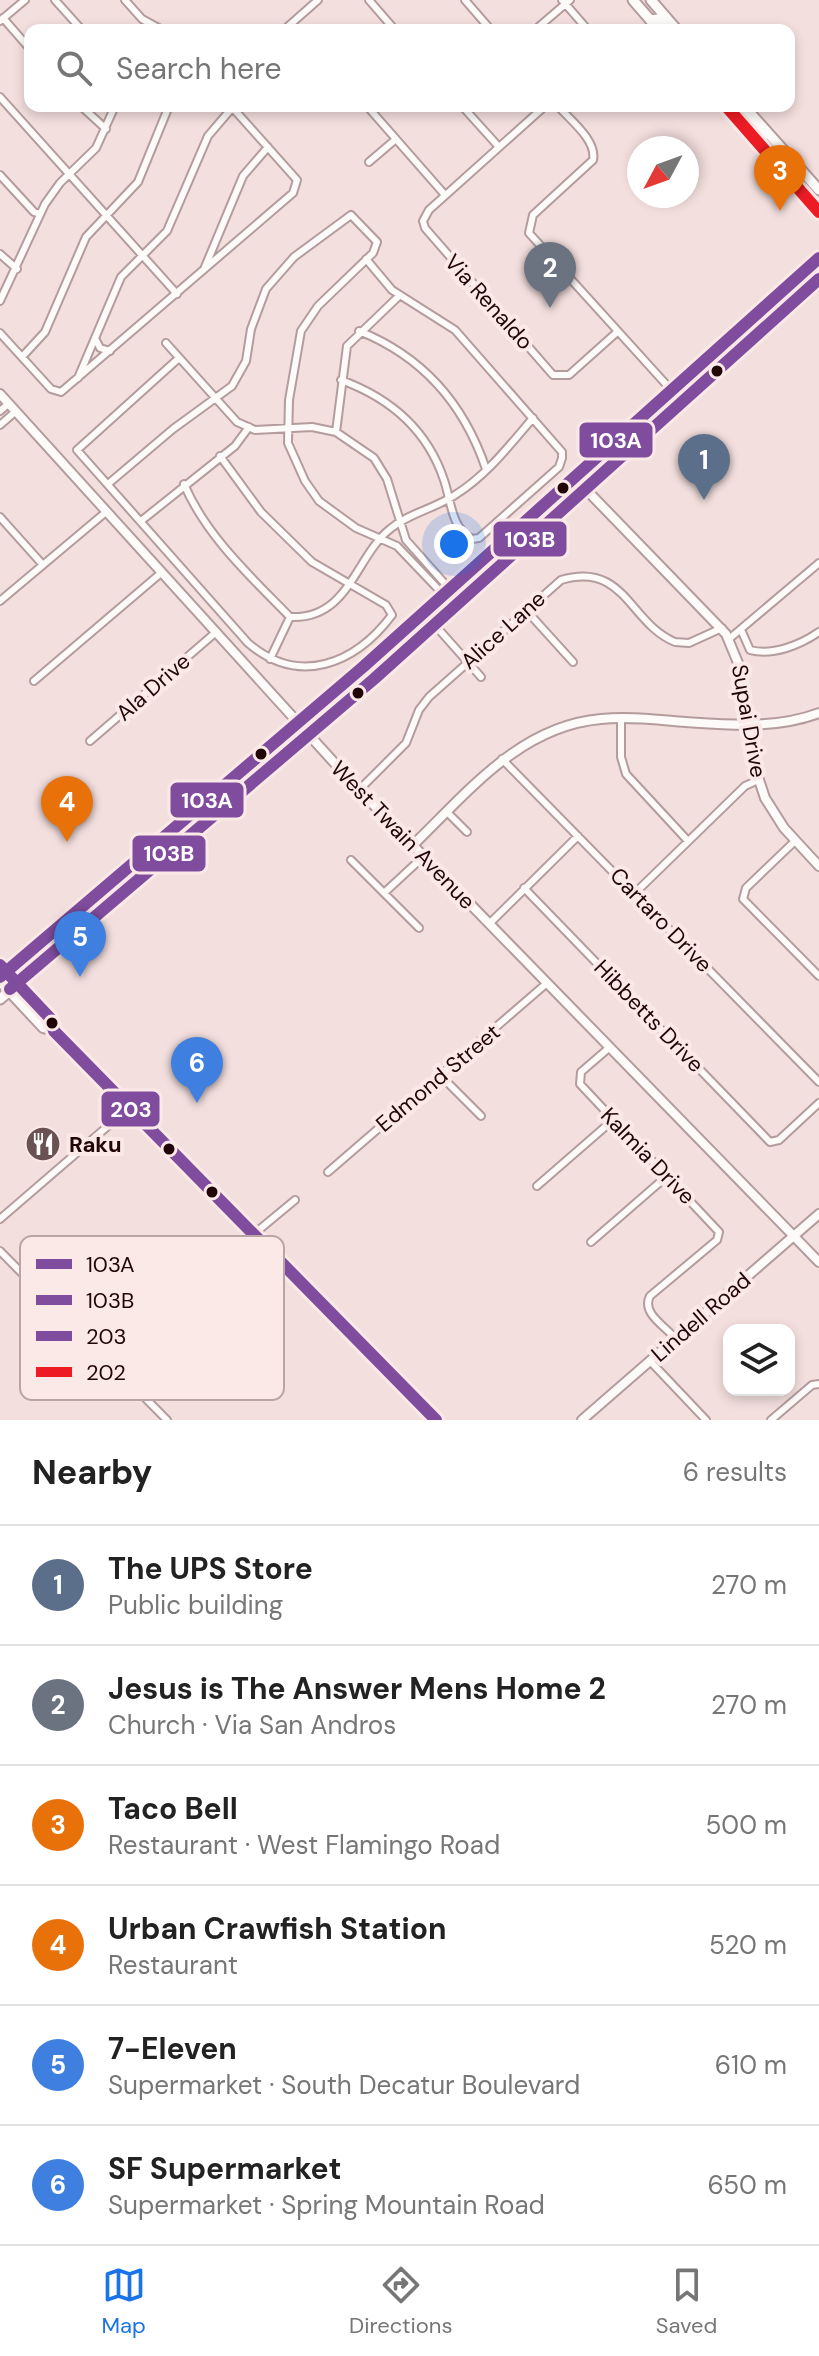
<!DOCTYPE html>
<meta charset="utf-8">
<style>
:root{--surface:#fff;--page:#f6f6f6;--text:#222;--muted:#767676;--line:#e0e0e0;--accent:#1a73e8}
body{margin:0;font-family:"DM Sans",sans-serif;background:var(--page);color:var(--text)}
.controls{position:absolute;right:24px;bottom:24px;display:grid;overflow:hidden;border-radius:16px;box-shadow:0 4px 12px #0003}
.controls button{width:72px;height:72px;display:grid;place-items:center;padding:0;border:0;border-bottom:2px solid var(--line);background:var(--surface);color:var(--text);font:40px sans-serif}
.compass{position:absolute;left:627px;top:136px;width:72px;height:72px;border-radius:50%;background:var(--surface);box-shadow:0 4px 12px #0003;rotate:229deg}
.you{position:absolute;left:454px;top:544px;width:28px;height:28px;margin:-20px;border:6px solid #fff;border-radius:50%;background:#1a73e8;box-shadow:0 0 0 12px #1a73e833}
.badge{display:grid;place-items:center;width:52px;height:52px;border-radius:50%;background:var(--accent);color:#fff;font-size:26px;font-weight:700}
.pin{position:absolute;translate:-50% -66px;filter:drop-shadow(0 2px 4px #0008)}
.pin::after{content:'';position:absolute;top:42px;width:28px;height:24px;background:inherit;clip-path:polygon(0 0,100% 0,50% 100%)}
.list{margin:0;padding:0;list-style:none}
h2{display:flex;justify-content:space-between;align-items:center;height:104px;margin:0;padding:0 32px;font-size:34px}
h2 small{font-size:26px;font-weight:400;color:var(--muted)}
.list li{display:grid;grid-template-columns:52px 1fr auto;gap:24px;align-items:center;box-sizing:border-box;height:120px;padding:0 32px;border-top:2px solid var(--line)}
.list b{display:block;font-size:30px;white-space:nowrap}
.list p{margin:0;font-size:26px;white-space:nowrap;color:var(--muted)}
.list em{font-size:26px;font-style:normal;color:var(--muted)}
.icon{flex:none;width:44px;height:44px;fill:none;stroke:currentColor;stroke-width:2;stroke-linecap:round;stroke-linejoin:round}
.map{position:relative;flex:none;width:819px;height:1420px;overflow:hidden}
.search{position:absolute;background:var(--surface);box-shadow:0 4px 12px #0003;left:24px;right:24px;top:24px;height:88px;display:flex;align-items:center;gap:20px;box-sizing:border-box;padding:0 28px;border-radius:16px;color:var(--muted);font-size:30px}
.sheet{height:824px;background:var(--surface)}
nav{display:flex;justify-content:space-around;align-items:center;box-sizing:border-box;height:112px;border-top:2px solid var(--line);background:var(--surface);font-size:22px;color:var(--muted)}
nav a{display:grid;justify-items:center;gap:4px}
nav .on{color:var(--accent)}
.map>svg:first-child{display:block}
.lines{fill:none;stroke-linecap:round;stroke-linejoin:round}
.street-casing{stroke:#b49c9d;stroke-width:10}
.secondary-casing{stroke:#b49c9d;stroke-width:12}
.primary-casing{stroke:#b49c9d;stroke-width:13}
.street{stroke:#fdfafa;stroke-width:6}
.secondary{stroke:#fdfafa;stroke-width:8}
.primary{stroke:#fdfafa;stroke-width:9}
.bus-1-casing{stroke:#fbe9e8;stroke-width:18}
.bus-2-casing{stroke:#fbe9e8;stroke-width:18}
.bus-3-casing{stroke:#fbe9e8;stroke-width:18}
.bus-4-casing{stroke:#fbe9e8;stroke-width:18}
.bus-1{stroke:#804c9e;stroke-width:12}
.bus-2{stroke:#804c9e;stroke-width:12}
.bus-3{stroke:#804c9e;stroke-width:12}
.bus-4{stroke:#ed1c24;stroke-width:12}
.bus-dot{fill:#220607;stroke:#fbe9e8;stroke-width:3}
.labels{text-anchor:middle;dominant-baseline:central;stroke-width:8;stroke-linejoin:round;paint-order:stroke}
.street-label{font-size:22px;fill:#220607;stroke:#fbe9e8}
.poi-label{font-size:22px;font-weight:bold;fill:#220607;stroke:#fbe9e8;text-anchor:start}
.key{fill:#fbe9e8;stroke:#baa5a4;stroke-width:2}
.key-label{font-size:22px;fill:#220607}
.line-badge{stroke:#fbe9e8;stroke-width:3}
.badge-label{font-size:22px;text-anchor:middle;font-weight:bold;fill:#fff}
</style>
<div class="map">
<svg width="819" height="1420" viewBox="0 0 819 1420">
<rect width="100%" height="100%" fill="#f3dfde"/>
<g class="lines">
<defs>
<path id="street" d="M55,0L82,30
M125,0L142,19L162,30
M369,0L395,30
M465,0L491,30
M562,0L588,30
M3,18L30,49
M0,21L25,0
M284,30L318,0
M535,30L570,0
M0,97L177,294
M81,106L106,129
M367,106L445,195
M462,106L499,147
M545,106L429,210L423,221L425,228L553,375H569L616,333
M558,106C570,120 597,140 593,160L533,215L529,233L683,403
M369,162L396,139
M0,175L34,212L40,214
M0,254L17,269
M205,267L243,176L268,147
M0,301L45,204L60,183L96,148L115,106
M359,331C424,357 464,404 486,469
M0,333L51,389L61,392L293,193L297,180L231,106
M95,338L100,348L110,351
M166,343L237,422L255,430L312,427L336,432L374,458L387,479L406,540L446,585V592
M22,357L45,332L86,237L138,182L169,106
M179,358L77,450L248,643C299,687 355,664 392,615L386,605L312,562L261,512L220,456
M78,378L121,277L167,231L208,136L232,108
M341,380C390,398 427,429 444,480C451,500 451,528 472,539L479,538L559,467L562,458V452L455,330L392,290L366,259
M0,411L8,404
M0,425L15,412
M336,432L347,346L400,295
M108,484L173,429L232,386L246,361L251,329L266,289L294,257L351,215L377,242L373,253L318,306L301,331L289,400L288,443L305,481L319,501L356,528L397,546L439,590L446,592
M184,484C206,536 251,577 290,617C349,620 355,557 390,529C409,513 434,509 455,495C486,476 509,446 533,418
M0,517L43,565
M141,521L235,446L249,427
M0,601L106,512
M525,609L573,662
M434,624L481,677
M742,632L750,650C773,656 800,645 819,632
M729,639L819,563
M270,659L290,617
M34,681L161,573
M621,718V757L626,774L688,841
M90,741L215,633
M502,759L819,1082
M359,790L406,743L419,710L429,697L561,580C625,561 629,623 675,642L689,643L722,628
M447,812L467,832
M795,841L746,888L743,899L819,976
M351,860L419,928
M524,888L770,1142L779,1140L819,1103
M384,893L424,856
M635,893L745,786L758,780
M489,924L578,836
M610,1047L581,1072L580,1084L719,1232L717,1240L650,1296C641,1313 665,1326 676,1339
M442,1077L481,1116
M328,1172L547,983
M537,1186L613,1120
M0,1219L130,1107
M254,1234L295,1200
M591,1242L667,1176
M0,1251L167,1420
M650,1361L706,1420
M771,1420L812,1385L819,1384"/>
<path id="secondary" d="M0,394L359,790L819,1262
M573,476L726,634L741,670L753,762L765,798L784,828L819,866
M413,845C468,792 520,726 601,719C629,716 658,720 686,722C731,725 776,729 819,713
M0,965L50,1018L54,1031L436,1420
M0,982L43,1028L54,1031
M582,1420L819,1214"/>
<path id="primary" d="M633,0L659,30
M651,0L677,30
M650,20L658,19L668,30
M726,106L819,212
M744,106L819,190
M730,111C747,112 752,129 767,134
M729,360L734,346L757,325L754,316
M415,642L418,628L446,601V592
M198,829L197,821L219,802L229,785
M159,863L163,849L175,838L172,830
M103,909L110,894L139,868L136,861
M0,977L363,667L819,258
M0,999L308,735L819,282"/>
</defs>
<use href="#street" class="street-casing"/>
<use href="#secondary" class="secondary-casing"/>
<use href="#primary" class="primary-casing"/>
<use href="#street" class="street"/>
<use href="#secondary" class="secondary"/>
<use href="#primary" class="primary"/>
<defs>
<path id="bus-1" d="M0,977L363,667L819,258"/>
<path id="bus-2" d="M10,989L374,679L819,279"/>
<path id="bus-3" d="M0,965L50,1018L54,1031L436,1420"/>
<path id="bus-4" d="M726,106L819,212"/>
</defs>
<use href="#bus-1" class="bus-1-casing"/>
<use href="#bus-2" class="bus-2-casing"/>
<use href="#bus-3" class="bus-3-casing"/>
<use href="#bus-4" class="bus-4-casing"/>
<use href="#bus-1" class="bus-1"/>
<use href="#bus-2" class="bus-2"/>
<use href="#bus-3" class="bus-3"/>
<use href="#bus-4" class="bus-4"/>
</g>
<defs>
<symbol id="restaurant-disc" viewBox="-11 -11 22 22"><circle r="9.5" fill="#6b5252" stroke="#fbe9e8"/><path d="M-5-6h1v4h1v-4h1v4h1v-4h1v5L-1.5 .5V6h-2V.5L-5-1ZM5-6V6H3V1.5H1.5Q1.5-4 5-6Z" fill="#fff"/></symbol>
</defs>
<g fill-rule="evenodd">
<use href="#restaurant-disc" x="23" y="1124" width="40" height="40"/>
</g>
<g class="bus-dot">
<circle cx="717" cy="371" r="7"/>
<circle cx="563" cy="488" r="7"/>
<circle cx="358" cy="693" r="7"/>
<circle cx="261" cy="754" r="7"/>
<circle cx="52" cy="1023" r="7"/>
<circle cx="169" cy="1149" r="7"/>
<circle cx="212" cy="1192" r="7"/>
</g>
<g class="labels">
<g class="street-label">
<text transform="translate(489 302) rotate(48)">Via Renaldo</text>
<text transform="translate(503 630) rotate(-42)">Alice Lane</text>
<text transform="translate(153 687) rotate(-41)">Ala Drive</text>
<text transform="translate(749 721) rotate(80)">Supai Drive</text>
<text transform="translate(403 835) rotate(46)">West Twain Avenue</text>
<text transform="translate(661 920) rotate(46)">Cartaro Drive</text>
<text transform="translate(649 1016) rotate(46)">Hibbetts Drive</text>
<text transform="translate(438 1078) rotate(-40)">Edmond Street</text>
<text transform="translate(648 1156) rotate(46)">Kalmia Drive</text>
<text transform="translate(701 1317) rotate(-41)">Lindell Road</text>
</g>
<g class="poi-label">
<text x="69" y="1144">Raku</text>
</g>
</g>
<rect x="20" y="1236" width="264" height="164" rx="12" class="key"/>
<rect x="36" y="1259" width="36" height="10" fill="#804c9e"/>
<rect x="36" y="1295" width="36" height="10" fill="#804c9e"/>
<rect x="36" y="1331" width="36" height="10" fill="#804c9e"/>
<rect x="36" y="1367" width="36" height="10" fill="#ed1c24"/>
<g class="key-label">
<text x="86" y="1272">103A</text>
<text x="86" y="1308">103B</text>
<text x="86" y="1344">203</text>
<text x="86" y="1380">202</text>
</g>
<g class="line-badge">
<rect x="578" y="421" width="76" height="38" rx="8" fill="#804c9e"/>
<rect x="492" y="520" width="76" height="38" rx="8" fill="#804c9e"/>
<rect x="169" y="781" width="76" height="38" rx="8" fill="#804c9e"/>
<rect x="131" y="834" width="76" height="39" rx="8" fill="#804c9e"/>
<rect x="100" y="1090" width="61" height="38" rx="8" fill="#804c9e"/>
</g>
<g class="badge-label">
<text x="616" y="448">103A</text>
<text x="530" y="547">103B</text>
<text x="207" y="808">103A</text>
<text x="169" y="861">103B</text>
<text x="131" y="1117">203</text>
</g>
</svg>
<div class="controls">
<button><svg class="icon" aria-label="layers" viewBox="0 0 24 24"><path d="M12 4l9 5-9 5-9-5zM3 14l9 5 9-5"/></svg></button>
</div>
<svg class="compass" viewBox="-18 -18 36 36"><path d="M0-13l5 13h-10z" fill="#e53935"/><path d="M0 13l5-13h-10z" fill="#767676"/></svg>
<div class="you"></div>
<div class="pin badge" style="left:704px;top:500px;background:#5c6f8a">1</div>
<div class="pin badge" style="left:550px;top:308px;background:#6b7280">2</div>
<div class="pin badge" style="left:780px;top:211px;background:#e8710a">3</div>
<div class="pin badge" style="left:67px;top:842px;background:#e8710a">4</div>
<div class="pin badge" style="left:80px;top:977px;background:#3f7fe0">5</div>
<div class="pin badge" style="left:197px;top:1103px;background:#3f7fe0">6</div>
<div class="search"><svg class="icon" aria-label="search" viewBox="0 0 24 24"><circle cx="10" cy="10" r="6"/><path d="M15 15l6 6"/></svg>Search here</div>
</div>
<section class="sheet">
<h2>Nearby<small>6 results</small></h2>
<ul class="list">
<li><span class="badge" style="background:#5c6f8a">1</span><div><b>The UPS Store</b><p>Public building</p></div><em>270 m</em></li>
<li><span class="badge" style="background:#6b7280">2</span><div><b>Jesus is The Answer Mens Home 2</b><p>Church · Via San Andros</p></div><em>270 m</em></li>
<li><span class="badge" style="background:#e8710a">3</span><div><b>Taco Bell</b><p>Restaurant · West Flamingo Road</p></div><em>500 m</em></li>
<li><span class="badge" style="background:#e8710a">4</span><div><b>Urban Crawfish Station</b><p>Restaurant</p></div><em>520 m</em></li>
<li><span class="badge" style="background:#3f7fe0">5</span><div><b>7-Eleven</b><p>Supermarket · South Decatur Boulevard</p></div><em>610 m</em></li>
<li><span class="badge" style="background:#3f7fe0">6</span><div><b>SF Supermarket</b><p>Supermarket · Spring Mountain Road</p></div><em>650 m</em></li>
</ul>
</section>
<nav>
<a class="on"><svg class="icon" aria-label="map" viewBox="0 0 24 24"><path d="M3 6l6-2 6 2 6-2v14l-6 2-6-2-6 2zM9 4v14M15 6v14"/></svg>Map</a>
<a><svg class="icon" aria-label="directions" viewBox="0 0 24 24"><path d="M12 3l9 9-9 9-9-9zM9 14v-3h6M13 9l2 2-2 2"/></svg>Directions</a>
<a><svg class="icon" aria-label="saved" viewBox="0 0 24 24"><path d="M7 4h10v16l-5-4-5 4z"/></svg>Saved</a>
</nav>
